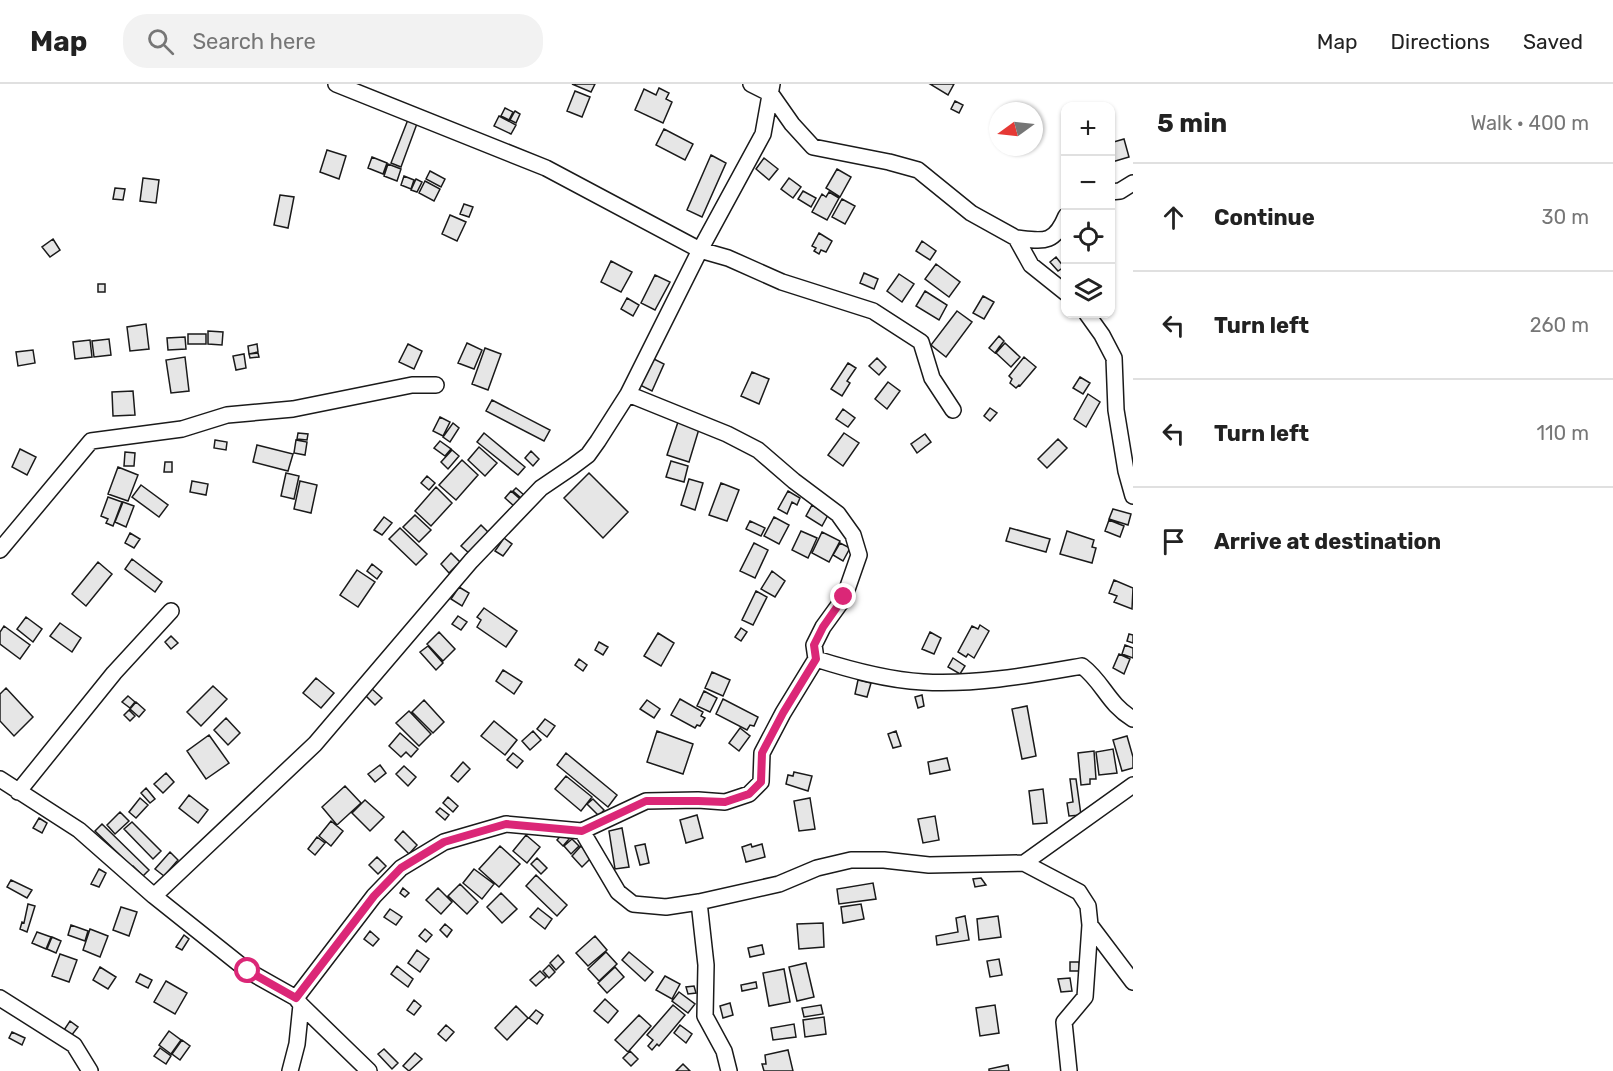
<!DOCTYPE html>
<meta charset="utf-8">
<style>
:root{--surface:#fff;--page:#f2f2f2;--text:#222;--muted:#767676;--line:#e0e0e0}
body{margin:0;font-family:Rubik,sans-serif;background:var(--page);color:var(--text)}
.controls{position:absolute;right:18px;top:18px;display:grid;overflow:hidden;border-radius:12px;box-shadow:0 2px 4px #0004}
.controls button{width:54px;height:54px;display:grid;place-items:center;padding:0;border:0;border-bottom:2px solid var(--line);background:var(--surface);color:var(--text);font:30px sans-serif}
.compass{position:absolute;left:989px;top:18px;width:54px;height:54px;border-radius:50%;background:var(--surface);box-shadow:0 2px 4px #0004;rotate:255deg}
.stop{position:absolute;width:18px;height:18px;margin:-14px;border:4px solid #db2777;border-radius:50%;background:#fff}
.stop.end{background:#db2777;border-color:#fff;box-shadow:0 2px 6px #0008}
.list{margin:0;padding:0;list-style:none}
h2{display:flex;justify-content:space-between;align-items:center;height:78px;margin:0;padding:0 24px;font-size:26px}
h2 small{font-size:20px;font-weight:400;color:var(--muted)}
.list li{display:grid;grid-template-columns:39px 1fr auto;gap:18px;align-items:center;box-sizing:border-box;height:108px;padding:0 24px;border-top:2px solid var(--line)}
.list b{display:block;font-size:22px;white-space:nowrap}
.list em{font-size:20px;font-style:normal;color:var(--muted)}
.icon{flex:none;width:33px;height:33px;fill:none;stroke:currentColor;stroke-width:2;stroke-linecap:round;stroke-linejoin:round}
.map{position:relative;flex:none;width:1133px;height:987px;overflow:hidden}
header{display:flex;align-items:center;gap:36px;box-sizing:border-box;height:84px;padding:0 30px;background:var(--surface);border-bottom:2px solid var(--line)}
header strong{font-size:28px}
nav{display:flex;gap:33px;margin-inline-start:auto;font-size:21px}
.search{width:420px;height:54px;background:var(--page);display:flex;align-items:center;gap:15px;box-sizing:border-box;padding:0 21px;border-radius:24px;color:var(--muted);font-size:22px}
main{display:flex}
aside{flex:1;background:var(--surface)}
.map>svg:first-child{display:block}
.building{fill:#e6e6e6;stroke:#1a1a1a;stroke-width:1.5}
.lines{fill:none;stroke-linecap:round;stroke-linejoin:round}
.minor-casing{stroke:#1a1a1a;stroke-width:18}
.minor{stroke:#fff;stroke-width:15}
.route{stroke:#db2777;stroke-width:8}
</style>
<header>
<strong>Map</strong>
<div class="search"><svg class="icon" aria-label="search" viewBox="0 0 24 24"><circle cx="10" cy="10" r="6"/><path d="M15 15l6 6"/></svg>Search here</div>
<nav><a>Map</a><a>Directions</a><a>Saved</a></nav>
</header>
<main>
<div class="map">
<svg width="1133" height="987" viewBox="0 0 1133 987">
<rect width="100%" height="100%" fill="#fff"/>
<path class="building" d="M572,0H595L591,8Z
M930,0H954L948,11Z
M659,4L669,9L666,15L672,18L663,39L635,26L644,5L656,11Z
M575,7L590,13L582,33L567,27Z
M955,17L963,21L959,29L951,25Z
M505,24L513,28L509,36L501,32Z
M515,27L520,30L516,39L510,36Z
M499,32L516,41L511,50L494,42Z
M409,33L418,37L401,83L391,79Z
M664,45L693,60L685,76L656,61Z
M1124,55L1129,73L1112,78L1110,59Z
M327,66L346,72L339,95L320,88Z
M711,71L726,79L702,133L687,126Z
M372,73L387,79L383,90L368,84Z
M764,74L778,85L769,96L756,85Z
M388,80L401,85L397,97L384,92Z
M837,85L851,93L840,113L826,104Z
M430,87L445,95L441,103L426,95Z
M404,92L414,96L411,105L401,101Z
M143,94L159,96L156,119L140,117Z
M789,94L801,103L793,114L781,105Z
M416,95L422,98L417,108L411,106Z
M425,97L440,105L434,117L419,109Z
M115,104L125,105L123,116L113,115Z
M803,107L816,114L811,123L798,115Z
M829,108L839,114L827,136L812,128L822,110L826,113Z
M280,111L294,113L288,144L274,141Z
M842,115L855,122L845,140L832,133Z
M464,120L473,123L469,133L460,130Z
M450,131L466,138L457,157L442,150Z
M819,149L832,157L826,168L821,166L819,170L814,167L816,164L812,162Z
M53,155L60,166L50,173L42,163Z
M922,157L936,167L930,176L916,167Z
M1056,173L1064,183L1058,187L1050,178Z
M611,177L632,188L621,208L601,198Z
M936,180L960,198L949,213L925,195Z
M864,189L878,195L874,205L860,199Z
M899,190L914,200L902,218L887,207Z
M655,191L670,198L655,226L641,219Z
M98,200H105V208H98Z
M925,207L947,221L939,236L916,222Z
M983,212L994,218L984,235L973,229Z
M627,214L639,221L633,232L621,225Z
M957,227L972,238L946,273L931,261Z
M146,240L149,265L130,267L127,243Z
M208,247L223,248L222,261L208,260Z
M188,250H206V260H188Z
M999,252L1004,257L995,269L989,264Z
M185,253L186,265L168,266L167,254Z
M109,255L111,271L94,273L92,257Z
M90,256L92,273L75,275L73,258Z
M467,259L482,266L474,285L458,279Z
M1005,259L1020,273L1011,283L996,269Z
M257,260L258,268L249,270L248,262Z
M408,260L422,267L414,285L399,278Z
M485,264L501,270L488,306L472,300Z
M33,266L35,279L18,282L16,268Z
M258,269L259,273L250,274L249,270Z
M244,270L246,284L236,286L233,272Z
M185,273L189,307L171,309L166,276Z
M1024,273L1036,283L1020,302L1019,301L1016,304L1010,299L1012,295L1009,292Z
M652,274L664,280L652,307L640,301Z
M877,274L886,283L879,291L869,282Z
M848,279L856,284L847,297L850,299L842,312L831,305Z
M752,288L769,295L759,320L741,312Z
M1080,293L1090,299L1083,310L1073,304Z
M888,298L900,307L887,325L875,315Z
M133,307L135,331L113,332L112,308Z
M1088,310L1100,318L1086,343L1074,335Z
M492,316L550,346L544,357L486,327Z
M990,324L997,329L990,337L984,332Z
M843,325L855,334L848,343L836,335Z
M440,333L450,338L443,352L433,347Z
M678,338L699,345L689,378L667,371Z
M453,339L459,344L450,358L443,353Z
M298,349L308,350L307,356L297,355Z
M484,349L525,383L518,391L477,358Z
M844,349L859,359L843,382L828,371Z
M925,350L931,358L917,369L911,360Z
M1058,355L1067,364L1047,384L1038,375Z
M215,356L227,358L226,366L214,364Z
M296,356L307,358L305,371L294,369Z
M440,357L451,365L445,372L434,364Z
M257,361L293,370L288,387L253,378Z
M479,363L497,379L485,392L468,376Z
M20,365L36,373L27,391L12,383Z
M452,366L459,372L448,385L441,378Z
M531,367L539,375L533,382L525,374Z
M125,368L135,369L134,382H124Z
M462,376L478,391L456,416L439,401Z
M671,377L688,382L684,398L666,393Z
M165,378H172V388H164Z
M118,383L138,391L128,417L108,410Z
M286,389L299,392L294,415L281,412Z
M589,389L628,428L603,454L564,414Z
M427,392L435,399L429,406L421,399Z
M689,395L703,399L695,426L681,421Z
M192,397L208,400L206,411L190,408Z
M300,397L317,401L311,429L294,425Z
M721,399L739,406L727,437L709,431Z
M141,401L168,421L159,433L132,413Z
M436,403L452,419L431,442L415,427Z
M516,404L524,411L521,414L513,407Z
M511,407L520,415L514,422L505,414Z
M788,407L800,414L797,421L792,418L787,430L778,425Z
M108,413L122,418L113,442L106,439L108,435L101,432Z
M123,418L134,422L126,443L115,438Z
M812,421L828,431L822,442L806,432Z
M1113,425L1131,430L1128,441L1109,435Z
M415,431L431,446L419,458L403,443Z
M384,433L392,439L382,451L374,446Z
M774,433L789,441L779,460L764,452Z
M1109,436L1124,442L1120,453L1105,447Z
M750,437L765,444L761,452L746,445Z
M481,441L490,450L470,470L461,462Z
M400,444L427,470L416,481L389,455Z
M1010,444L1050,455L1046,468L1006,457Z
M801,447L817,454L808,474L792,466Z
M1067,447L1094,456L1092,463L1096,464L1092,479L1060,470Z
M822,448L840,457L829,478L812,469Z
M130,449L140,455L134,464L125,459Z
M504,454L512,460L503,472L495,467Z
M754,459L768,466L755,494L740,487Z
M840,459L850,464L843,477L833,471Z
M451,469L460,478L449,489L441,480Z
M132,475L162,498L155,508L125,485Z
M98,478L112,490L86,522L72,510Z
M372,480L382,488L377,495L367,487Z
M357,486L375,498L358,523L340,511Z
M772,487L785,497L775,513L761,505Z
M1114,496L1133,504L1132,525L1114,518L1117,512L1109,509Z
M459,503L469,509L462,522L451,515Z
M756,507L767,513L753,541L742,536Z
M484,524L517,547L506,563L477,543L481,536L477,533Z
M458,532L467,538L461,546L452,540Z
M26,533L42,545L33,558L17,545Z
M60,539L81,554L72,568L50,552Z
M980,541L989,547L974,574L968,570L966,573L958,568L972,542L978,545Z
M4,542L30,561L20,575L0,560V548Z
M741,544L747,548L741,557L735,553Z
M439,548L455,565L443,577L427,560Z
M930,548L941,554L934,570L922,565Z
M658,549L674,559L661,582L644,572Z
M1129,550L1133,551V559L1127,557Z
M171,552L178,559L171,565L165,558Z
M599,558L608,563L603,571L595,566Z
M1125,561L1133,564V574L1122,570Z
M428,562L443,579L436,586L420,568Z
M1119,570L1130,575L1124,590L1113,584Z
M953,574L965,582L960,590L948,583Z
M579,575L587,581L583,587L575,581Z
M503,586L522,598L514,610L496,597Z
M712,588L730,596L723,612L705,604Z
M316,594L334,609L321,624L303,609Z
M858,596L871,599L867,613L855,610Z
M213,602L227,615L201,642L187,628Z
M6,604L33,633L14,652L0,637V610Z
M372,605L382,614L375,621L365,611Z
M704,607L717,614L710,628L697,622Z
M922,611L924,622L918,624L915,613Z
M128,612L135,618L130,624L122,618Z
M680,615L703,628L701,632L705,634L700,642L697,641L695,644L671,631Z
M723,615L758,633L754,642L750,641L747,646L716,630Z
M424,616L444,638L433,649L412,628Z
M647,616L660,625L654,634L640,625Z
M136,618L145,626L139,633L130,625Z
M1027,622L1036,672L1022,675L1012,625Z
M129,626L135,632L130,637L124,631Z
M409,627L431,650L419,662L396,639Z
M226,634L240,649L228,661L214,646Z
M545,635L555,642L547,653L537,645Z
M494,637L517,656L505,671L481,652Z
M740,644L750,652L739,667L729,659Z
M533,647L541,656L530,666L522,657Z
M657,647L693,660L683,690L647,678Z
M896,647L901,662L893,664L888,650Z
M400,649L418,665L411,673L406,668L401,673L389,662Z
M209,651L229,679L206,695L187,667Z
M1127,652L1133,673V684L1122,687L1113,656Z
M1113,665L1117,689L1099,691L1096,668Z
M1094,667L1096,695H1090V700L1081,701L1078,669Z
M513,669L523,677L517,684L507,676Z
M566,669L617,711L608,723L557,681Z
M947,674L950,686L930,690L928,678Z
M463,678L470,685L458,698L451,692Z
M380,681L386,689L375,698L368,690Z
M404,682L416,693L408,702L396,690Z
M794,688L812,692L808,707L786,700L788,691L793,692Z
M166,689L174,698L163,709L154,700Z
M566,692L592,713L581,727L555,705Z
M1070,695H1076L1081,731L1069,732L1067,719L1073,718Z
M345,702L361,719L337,741L322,723Z
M146,704L155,715L150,719L141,709Z
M1043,705L1047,739L1033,740L1029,707Z
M189,711L208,726L198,739L179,724Z
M448,713L458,722L453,728L443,719Z
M140,714L148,721L136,734L129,728Z
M810,714L815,745L799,747L794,717Z
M593,715L604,726L599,732L587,720Z
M365,716L384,733L370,747L352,729Z
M440,724L449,731L445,736L436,728Z
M120,728L129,737L115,750L107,741Z
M697,731L703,754L686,759L680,736Z
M935,732L939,756L923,759L918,735Z
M39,734L47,739L42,749L33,744Z
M331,737L343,747L331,762L319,752Z
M132,738L161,767L153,775L124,745Z
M102,740L149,786L143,792L133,782L131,784L126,780L127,778L95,747Z
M622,744L629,783L615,785L609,747Z
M403,747L417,761L409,770L395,756Z
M563,749L569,755L563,762L557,756Z
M526,751L540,763L527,779L513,767Z
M317,753L325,759L315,771L308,765Z
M572,755L579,762L571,770L564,762Z
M645,760L649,779L640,781L635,762Z
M751,760L752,763L762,760L765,773L746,778L742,763Z
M500,762L520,780L499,803L479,785Z
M581,762L592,773L582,783L572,772Z
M170,768L178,776L164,792L155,785Z
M377,773L386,782L378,790L369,781Z
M537,774L547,784L541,790L531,780Z
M99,785L106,789L99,803L91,800Z
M474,785L494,800L482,815L463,799Z
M536,791L567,821L557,832L526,802Z
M981,794L986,801L975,803L973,795Z
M11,796L32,806L27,814L7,803Z
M873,799L876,815L839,820L837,805Z
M460,800L478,818L467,830L448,812Z
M403,804L409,809L405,813L400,809Z
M438,804L452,818L441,830L426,816Z
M501,809L517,825L502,839L487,823Z
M28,820L35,822L27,848L20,845L22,838L24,839Z
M861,820L864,835L843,839L841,823Z
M121,823L137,828L129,852L113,846Z
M538,824L552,835L545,845L530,833Z
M390,825L402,833L396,841L384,833Z
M965,832L969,856L937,861L936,852L958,848L956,834Z
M998,832L1001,853L979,856L977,835Z
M823,839L824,863L799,865L797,840Z
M445,840L452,846L447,853L440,846Z
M71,841L88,847L85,857L68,851Z
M90,845L108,852L100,873L83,866Z
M425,845L432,851L426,858L419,852Z
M370,847L379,855L373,862L364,855Z
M37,848L51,853L46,865L32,859Z
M184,851L189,855L182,866L176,863Z
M595,852L607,866L588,882L576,869Z
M52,853L61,857L56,869L47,865Z
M762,861L764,870L750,873L748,864Z
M417,866L429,875L420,888L408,879Z
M606,868L617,880L599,897L588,885Z
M629,868L653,888L645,897L622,876Z
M60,870L77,876L69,898L52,892Z
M558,871L564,878L556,886L550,879Z
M999,875L1002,891L990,893L987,877Z
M1070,878H1079L1080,887H1070Z
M806,879L814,913L797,917L789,883Z
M549,881L555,888L549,894L543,887Z
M397,882L413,895L408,903L391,890Z
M100,883L116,893L108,905L93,896Z
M615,883L624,893L607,909L598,899Z
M784,885L790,918L769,922L763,889Z
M540,887L546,893L536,902L530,896Z
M140,890L152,896L148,904L136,898Z
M665,892L680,900L672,915L656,906Z
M1070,894L1072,907L1061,908L1058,895Z
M166,897L187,909L175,930L154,918Z
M756,898L757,904L742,907L741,901Z
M694,902L696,909L688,910L686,903Z
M679,908L695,920L688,929L672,917Z
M605,915L618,927L608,939L594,927Z
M414,916L421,922L414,931L407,926Z
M730,919L733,931L723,934L720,922Z
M673,921L685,931L659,962L657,960L652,966L648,962L653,956L647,951Z
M821,921L823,930L804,933L802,924Z
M995,921L999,949L980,952L976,924Z
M516,922L528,934L507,956L495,944Z
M536,926L543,931L537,940L529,934Z
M639,931L651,942L628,968L615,956Z
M824,933L826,950L805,953L803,936Z
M70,937L78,943L71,952L64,946Z
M794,940L796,953L773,956L771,944Z
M446,941L454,948L446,957L438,950Z
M680,941L692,950L686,959L674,949Z
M169,947L181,956L171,970L159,961Z
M12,948L25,954L22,961L9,954Z
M182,956L190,962L180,976L172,970Z
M160,964L171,972L166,980L154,972Z
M384,965L398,979L392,985L378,970Z
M788,966L793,987H764L762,980H766L765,971Z
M630,967L638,975L631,982L623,974Z
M415,969L422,975L409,987L403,982Z
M683,980L690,987H676Z
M1008,981L1009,987H989V985Z"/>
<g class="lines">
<defs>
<path id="minor" d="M336,0L546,84L700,166L728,174L782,198L873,227L921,258L932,294L953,326
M751,0L771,10L792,40L813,63L889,78L918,86L971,129L1016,154L1031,181L1066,209
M1110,108L1120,107L1133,99
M1016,154C1043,157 1054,161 1066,132
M1087,230L1102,251L1114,274L1116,326L1126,387L1133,412
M628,310L727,350L758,366L794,397L838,430L853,451L859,471L844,514L823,543L814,561L816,575
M0,466L91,357L182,345L227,331L293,325L412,301H436
M0,695L79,746L154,812L248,887L296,914L301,921L369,987
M18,708L114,589L171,527
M582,747L618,808L633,820L666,823L699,818L779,800L817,784L851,776H884L929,781L1024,779L1133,701
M1024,779L1079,808L1088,822L1090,841L1085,913L1064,938L1069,987
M154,812L315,660L471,477L541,404L572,383L588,371L598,357L628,310L700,166L763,50L772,0
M699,818L706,881L705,932L724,967L729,987
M1090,841L1133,898
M0,914L74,961L90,987
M296,914L374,812L401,784L444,758L506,740L582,747L646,717L698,716L725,718L749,710L761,698L762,669L783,629L816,575C851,586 887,596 923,598C977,601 1030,591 1082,582C1104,599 1107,619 1133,635
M290,987L297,960L301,921"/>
</defs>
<use href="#minor" class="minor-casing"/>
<use href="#minor" class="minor"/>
</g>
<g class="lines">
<path class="route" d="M248,887L296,914L374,812L401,784L444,758L506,740L582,747L646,717H698L725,718L749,710L761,698L762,669L783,629L816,575L814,561L823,543L844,513"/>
</g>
</svg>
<div class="controls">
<button>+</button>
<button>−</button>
<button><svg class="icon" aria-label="locate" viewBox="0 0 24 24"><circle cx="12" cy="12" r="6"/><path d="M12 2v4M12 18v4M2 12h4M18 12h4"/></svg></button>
<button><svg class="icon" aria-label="layers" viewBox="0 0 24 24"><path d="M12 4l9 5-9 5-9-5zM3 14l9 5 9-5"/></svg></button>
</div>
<svg class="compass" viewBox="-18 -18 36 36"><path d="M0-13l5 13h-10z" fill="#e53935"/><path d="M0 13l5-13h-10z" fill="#767676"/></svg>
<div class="stop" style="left:248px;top:887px"></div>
<div class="stop end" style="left:844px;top:513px"></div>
</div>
<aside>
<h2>5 min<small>Walk · 400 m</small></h2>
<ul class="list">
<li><svg class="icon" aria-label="ahead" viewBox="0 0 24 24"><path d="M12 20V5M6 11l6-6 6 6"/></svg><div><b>Continue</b></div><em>30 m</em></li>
<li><svg class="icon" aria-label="left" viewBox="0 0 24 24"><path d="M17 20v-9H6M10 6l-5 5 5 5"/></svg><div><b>Turn left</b></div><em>260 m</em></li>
<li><svg class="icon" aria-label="left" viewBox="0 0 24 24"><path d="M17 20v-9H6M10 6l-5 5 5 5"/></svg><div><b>Turn left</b></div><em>110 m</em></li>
<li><svg class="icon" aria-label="arrive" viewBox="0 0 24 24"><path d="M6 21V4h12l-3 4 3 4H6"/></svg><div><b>Arrive at destination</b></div></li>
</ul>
</aside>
</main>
